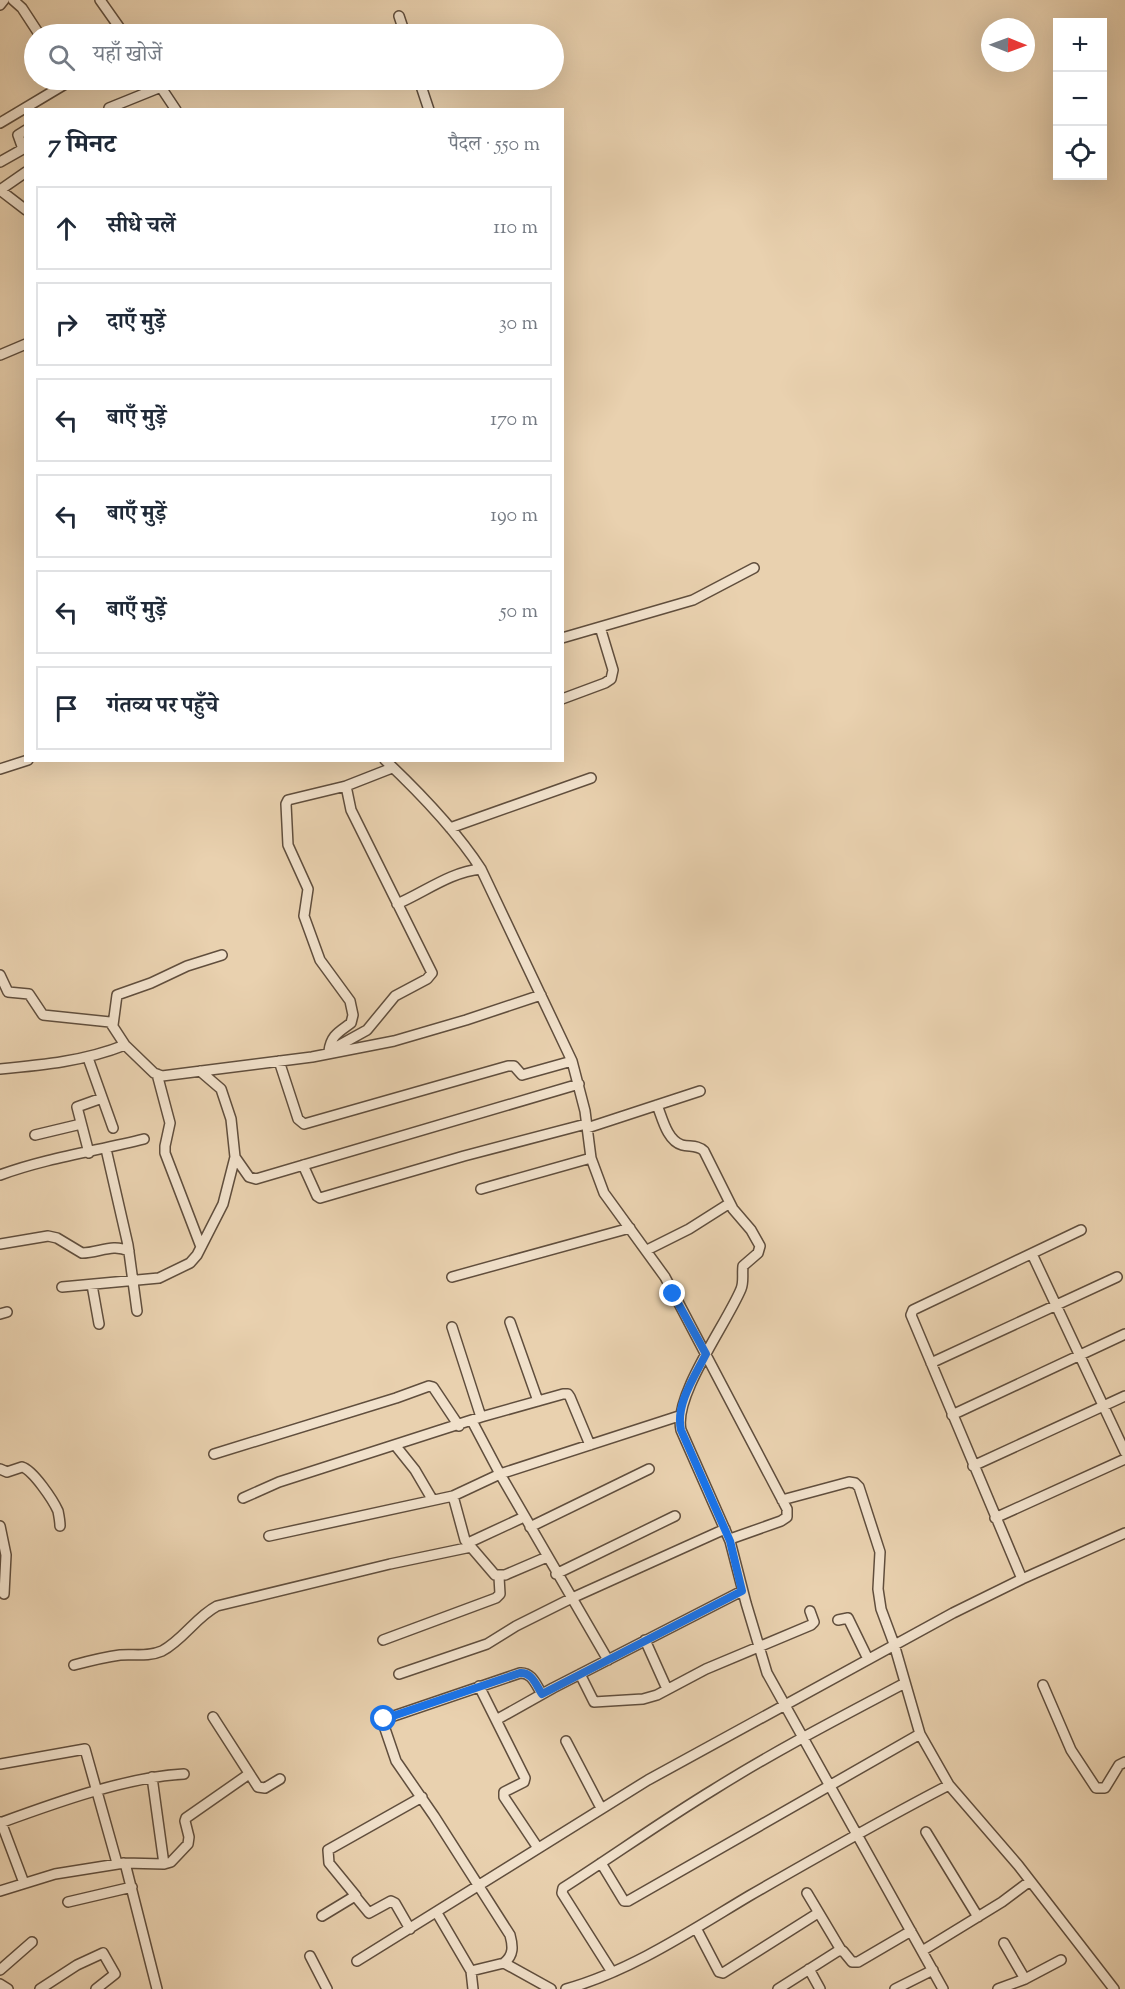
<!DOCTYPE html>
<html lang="hi">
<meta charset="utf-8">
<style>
:root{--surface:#fff;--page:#f2f2f3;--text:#1f2937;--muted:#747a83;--line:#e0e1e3}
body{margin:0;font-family:"Sorts Mill Goudy","Noto Serif Devanagari",serif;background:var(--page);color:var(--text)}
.controls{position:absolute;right:18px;top:18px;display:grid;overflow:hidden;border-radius:0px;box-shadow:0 6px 24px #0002}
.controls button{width:54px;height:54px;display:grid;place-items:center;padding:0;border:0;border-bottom:2px solid var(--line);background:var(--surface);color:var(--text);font:30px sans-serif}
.compass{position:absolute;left:981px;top:18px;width:54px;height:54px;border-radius:50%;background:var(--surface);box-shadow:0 6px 24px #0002;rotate:91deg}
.stop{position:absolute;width:18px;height:18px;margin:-14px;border:4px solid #1a73e8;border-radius:50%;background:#fff}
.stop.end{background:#1a73e8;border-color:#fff;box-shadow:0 2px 6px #0008}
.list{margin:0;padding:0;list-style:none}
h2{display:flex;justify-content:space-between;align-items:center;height:78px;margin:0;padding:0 24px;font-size:26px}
h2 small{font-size:20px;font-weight:400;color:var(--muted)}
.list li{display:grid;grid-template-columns:39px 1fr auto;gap:18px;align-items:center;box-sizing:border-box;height:84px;margin:0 12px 12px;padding:0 12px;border:2px solid var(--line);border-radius:0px}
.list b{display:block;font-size:22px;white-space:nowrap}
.list em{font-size:20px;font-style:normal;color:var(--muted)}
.icon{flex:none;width:33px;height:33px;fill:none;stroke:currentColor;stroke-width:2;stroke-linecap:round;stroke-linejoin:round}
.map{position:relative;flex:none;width:1125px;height:1989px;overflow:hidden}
.search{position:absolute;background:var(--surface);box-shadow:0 6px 24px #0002;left:24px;top:24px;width:540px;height:66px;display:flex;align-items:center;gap:15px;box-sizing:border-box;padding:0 21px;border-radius:33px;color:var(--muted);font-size:22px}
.panel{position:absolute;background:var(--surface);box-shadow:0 6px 24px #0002;left:24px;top:108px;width:540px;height:654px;border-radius:0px}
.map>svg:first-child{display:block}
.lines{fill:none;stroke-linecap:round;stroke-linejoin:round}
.minor-casing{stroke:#604e3d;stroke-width:12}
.minor{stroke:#f1e1cb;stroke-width:9}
.route{stroke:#1a73e8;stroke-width:8}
</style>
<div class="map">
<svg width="1125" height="1989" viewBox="0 0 1125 1989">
<rect width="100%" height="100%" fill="#e9d1af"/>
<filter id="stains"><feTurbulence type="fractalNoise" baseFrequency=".00333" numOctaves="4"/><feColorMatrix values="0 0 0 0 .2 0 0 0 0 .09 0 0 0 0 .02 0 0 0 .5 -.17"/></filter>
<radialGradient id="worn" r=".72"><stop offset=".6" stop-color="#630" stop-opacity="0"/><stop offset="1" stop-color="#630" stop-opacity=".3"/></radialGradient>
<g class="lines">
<defs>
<path id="minor" d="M13,0L22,8L39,34
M100,0L124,34
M0,5L4,0
M399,16L405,34
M156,80L176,110
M419,80L429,110
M109,108L161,87
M0,123L72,80
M0,162L23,149L18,135L26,130
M0,190L26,210
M0,190L26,172
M0,355L26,344
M562,638L693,600L754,568
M562,699L605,683L611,679L613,670L600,627
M385,760C420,793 455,829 481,869L572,1061L585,1111L591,1158L604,1193L665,1277L787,1509V1517L781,1521L733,1538L730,1541L746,1603L767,1673L943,1989
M0,769L28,760
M450,828L591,778
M397,904C425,892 450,872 481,869
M0,975L8,992L29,994L43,1015L110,1022L125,1045L154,1073L162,1076L312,1057L394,1041L466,1020L541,995
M113,1025L117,995L151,983L187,966L222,955
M329,1051C331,1035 339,1032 351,1023L353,1015L350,1001L320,960L304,916L308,889L288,845L286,804L288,800L346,786L392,768
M329,1051L367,1030L395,996L427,979L432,973L351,810L346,786
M88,1058L113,1128
M279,1061L298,1119L304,1124L508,1066H514L522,1075L572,1061
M0,1069C43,1065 85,1061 125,1045
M200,1071L221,1089L231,1119L235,1157L249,1177L256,1179L579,1084
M157,1074L170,1123L165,1146V1153L201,1247
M657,1105C662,1117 667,1141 682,1145C690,1147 698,1145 704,1151L733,1209L751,1230L760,1246L758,1253L743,1266C742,1274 744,1282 741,1289C727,1323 673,1396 681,1430L730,1541
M587,1128L700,1091
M35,1135L81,1124
M106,1149L128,1245L137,1311
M89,1153L77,1107L102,1098
M303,1165L317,1196L320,1198L464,1156L586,1124
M0,1175C46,1158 96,1151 144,1139
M481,1189L591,1158
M0,1244L48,1236L57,1238L82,1253C99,1253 112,1243 129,1251
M647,1250L689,1229L730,1203
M1032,1254L1125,1452
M452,1277L630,1228
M92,1285L99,1324
M62,1287L159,1278L190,1263L197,1255L223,1204L235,1157
M0,1314L7,1312
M510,1322L538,1401
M452,1327L481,1417
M931,1363L1117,1277
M952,1415L1125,1334
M472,1421L500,1474L608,1660
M395,1445L415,1470L432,1499
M214,1454L396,1398L429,1386L433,1387L459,1426
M973,1466L1125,1396
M0,1469L7,1472L22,1467C33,1470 53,1500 58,1511C59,1516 60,1521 60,1526
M453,1496L465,1540L495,1575H505L547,1557
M243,1498L279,1482L481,1417L563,1394H568L570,1397L590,1445
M782,1500L849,1482L855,1483L859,1487L880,1552L878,1589L881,1609L894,1644L920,1734L949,1785L1018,1865L1114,1989
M995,1518L1125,1459
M0,1526L6,1555L4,1594
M530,1527L649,1469
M269,1536L453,1496L500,1474L679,1416
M468,1543L524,1517
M556,1574L675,1516
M1022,1579L911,1315L913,1310L1081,1230
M838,1620L848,1618L868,1659
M383,1640L496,1598L500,1594L499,1577
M645,1640L667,1689
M74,1665C89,1661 105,1657 120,1655C135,1654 148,1657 162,1651C183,1640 196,1617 217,1606L390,1564L471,1547
M399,1674L487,1644L516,1626L572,1598L725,1529
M580,1674L594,1702L643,1699L657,1695L706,1669L811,1625L814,1622L810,1611
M1043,1685L1071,1750L1096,1788H1105L1119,1765L1125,1762
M479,1686L525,1778L524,1782L504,1792V1797L538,1848
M213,1717L258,1787L265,1788L280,1779
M496,1720L553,1688L742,1591
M566,1741L601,1808
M0,1764L85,1749L117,1863
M152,1777L164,1864
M1,1822L24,1883
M0,1823C55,1803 126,1777 184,1774
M926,1832L978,1917
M124,1863L164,1864L171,1862L188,1844L189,1837L185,1821L186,1818L249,1774
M601,1863L624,1901H628L920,1734
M0,1891L55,1874L124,1863L126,1867L157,1989
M807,1893L841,1950
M356,1896L329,1863L328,1850L422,1797
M68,1902L132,1887
M437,1913L471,1971L473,1989
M322,1916L355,1896L369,1913L391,1901L395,1903L410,1929
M696,1928L719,1972L723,1973L818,1913
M1004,1943L1025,1979
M922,1951L1002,1902L1030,1881
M310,1956L327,1989
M357,1961L648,1780L953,1613L1022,1579L1125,1533
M504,1963L551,1989
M809,1969L820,1989
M0,1970L32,1942
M471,1971L504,1963C514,1955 513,1946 510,1935L434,1816L396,1761L382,1720L520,1673C532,1672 536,1685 542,1694
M612,1972L562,1893L563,1888C613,1856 662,1821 713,1790C775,1751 841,1717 905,1683
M0,1984L8,1989
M40,1989L77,1965L103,1953L115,1974L96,1989
M566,1989C631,1971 692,1930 749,1896C815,1858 881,1820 949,1785
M778,1989L838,1951H843L852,1962H858L911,1931
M895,1989L933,1970
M998,1989L1025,1979L1061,1960"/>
</defs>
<use href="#minor" class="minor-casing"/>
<use href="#minor" class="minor"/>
</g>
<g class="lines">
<path class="route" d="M384,1719L520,1673C532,1672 536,1685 542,1694L742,1591L730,1541L681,1430C675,1405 695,1376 706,1354L673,1294"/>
</g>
<rect width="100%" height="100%" filter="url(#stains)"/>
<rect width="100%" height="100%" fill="url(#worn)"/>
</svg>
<div class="controls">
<button>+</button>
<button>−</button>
<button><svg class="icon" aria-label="locate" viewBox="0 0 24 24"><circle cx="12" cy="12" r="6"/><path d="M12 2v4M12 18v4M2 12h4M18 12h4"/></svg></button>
</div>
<svg class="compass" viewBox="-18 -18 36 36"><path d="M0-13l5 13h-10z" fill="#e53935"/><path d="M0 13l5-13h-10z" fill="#747a83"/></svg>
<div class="stop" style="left:384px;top:1719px"></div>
<div class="stop end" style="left:673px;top:1294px"></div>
<div class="search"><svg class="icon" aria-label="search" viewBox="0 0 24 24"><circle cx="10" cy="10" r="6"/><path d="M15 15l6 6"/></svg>यहाँ खोजें</div>
<section class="panel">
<h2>7 मिनट<small>पैदल · 550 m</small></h2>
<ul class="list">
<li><svg class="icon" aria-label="ahead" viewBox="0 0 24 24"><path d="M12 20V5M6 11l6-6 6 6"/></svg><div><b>सीधे चलें</b></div><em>110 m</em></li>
<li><svg class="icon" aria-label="right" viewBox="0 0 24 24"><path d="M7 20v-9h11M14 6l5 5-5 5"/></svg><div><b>दाएँ मुड़ें</b></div><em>30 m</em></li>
<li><svg class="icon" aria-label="left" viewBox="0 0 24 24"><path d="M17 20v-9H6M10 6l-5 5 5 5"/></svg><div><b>बाएँ मुड़ें</b></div><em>170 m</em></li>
<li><svg class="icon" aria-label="left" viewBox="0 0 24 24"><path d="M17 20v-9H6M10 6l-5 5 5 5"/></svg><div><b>बाएँ मुड़ें</b></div><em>190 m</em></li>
<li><svg class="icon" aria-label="left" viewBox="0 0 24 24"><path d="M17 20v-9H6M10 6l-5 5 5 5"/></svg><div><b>बाएँ मुड़ें</b></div><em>50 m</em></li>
<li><svg class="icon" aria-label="arrive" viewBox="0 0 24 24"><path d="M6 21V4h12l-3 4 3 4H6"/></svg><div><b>गंतव्य पर पहुँचे</b></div></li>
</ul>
</section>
</div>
